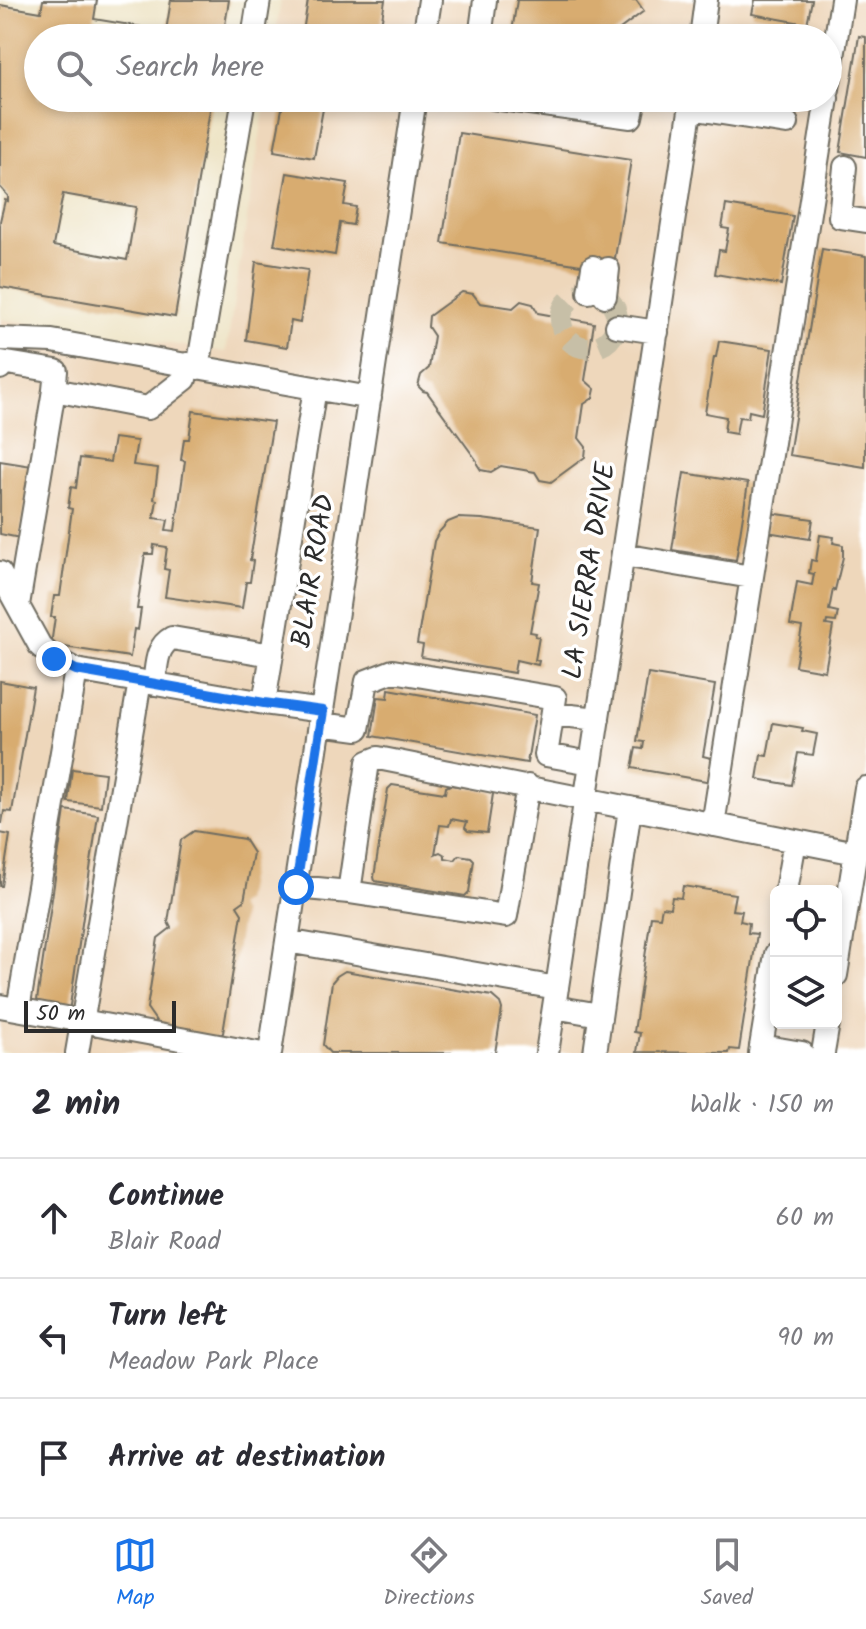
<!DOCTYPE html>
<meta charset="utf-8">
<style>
:root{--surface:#fff;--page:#f2f2f3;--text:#2b2b33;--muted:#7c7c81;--line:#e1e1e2;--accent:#1a73e8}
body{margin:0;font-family:Kalam,sans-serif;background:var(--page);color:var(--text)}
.controls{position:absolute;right:24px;bottom:24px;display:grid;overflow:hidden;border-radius:12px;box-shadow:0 4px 12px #0003}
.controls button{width:72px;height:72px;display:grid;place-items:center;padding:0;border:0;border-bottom:2px solid var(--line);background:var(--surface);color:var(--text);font:40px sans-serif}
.scale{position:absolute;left:24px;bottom:20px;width:152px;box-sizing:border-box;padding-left:8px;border:4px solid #2b2b2b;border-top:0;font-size:22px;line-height:28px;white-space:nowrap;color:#2b2b2b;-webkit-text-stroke:6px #fff;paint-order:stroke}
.stop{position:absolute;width:24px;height:24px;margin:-18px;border:6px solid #1a73e8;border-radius:50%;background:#fff}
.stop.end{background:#1a73e8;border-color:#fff;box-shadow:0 2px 8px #0008}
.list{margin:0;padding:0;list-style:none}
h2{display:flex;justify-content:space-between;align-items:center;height:104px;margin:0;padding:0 32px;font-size:34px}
h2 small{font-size:26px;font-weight:400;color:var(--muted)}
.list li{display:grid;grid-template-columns:52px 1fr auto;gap:24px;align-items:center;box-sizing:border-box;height:120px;padding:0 32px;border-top:2px solid var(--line)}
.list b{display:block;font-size:30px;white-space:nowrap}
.list p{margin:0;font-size:26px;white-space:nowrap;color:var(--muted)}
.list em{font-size:26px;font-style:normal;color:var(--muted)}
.icon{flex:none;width:44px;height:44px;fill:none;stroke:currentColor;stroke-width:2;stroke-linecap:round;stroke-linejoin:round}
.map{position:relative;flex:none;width:866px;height:1053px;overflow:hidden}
.search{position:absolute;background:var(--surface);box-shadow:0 4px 12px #0003;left:24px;right:24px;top:24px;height:88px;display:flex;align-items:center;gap:20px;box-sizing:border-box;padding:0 28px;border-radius:44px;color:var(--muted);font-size:30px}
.sheet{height:464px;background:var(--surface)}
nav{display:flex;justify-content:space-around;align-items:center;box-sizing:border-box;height:112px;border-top:2px solid var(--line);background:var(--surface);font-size:22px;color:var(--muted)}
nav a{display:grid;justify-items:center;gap:4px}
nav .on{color:var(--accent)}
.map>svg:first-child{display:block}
.built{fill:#eed7bb;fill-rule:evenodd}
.building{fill:#d8ac70;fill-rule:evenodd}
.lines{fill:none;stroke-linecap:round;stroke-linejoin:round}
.minor-tunnel{stroke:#c7bfa7;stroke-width:22;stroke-dasharray:22 11;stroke-linecap:butt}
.minor-casing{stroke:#6f6c61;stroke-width:26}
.minor{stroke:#fff;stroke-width:22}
.route{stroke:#1a73e8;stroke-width:10}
.labels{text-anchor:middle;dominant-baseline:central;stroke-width:7;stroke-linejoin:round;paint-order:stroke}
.street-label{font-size:28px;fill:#2b2b2b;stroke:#fff}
</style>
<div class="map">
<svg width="866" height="1053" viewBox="0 0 866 1053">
<rect width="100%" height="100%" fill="#fff"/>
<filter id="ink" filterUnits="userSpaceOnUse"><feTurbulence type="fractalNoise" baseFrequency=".0125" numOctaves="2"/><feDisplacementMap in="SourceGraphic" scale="16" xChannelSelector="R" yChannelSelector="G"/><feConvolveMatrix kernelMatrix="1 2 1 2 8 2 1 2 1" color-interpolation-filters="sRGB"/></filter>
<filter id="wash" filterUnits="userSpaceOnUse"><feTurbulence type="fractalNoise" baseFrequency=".006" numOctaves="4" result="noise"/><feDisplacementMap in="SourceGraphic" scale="32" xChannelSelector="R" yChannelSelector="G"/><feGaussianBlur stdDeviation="1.8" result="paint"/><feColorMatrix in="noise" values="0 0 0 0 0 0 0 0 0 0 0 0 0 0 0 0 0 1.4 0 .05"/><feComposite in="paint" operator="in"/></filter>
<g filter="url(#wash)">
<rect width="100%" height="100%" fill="#eee4c6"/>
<path class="built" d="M281,0H866V1053H17L0,1050V319L226,352L266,98H828V38H275ZM776,891H836V1023H776Z"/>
<g id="blocks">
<path class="building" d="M43,0H97L94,19L166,31L171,0H229L223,38H38V98H212L175,317L0,287V221L5,200L8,201V196L0,187V5L41,12ZM63,194L136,207L127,260L53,246Z
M308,0H385L379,38H302Z
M517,0H636L644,11L608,38H511Z
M755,0H812L807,24L752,14Z
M765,28L813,36V38H763Z
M859,36L866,37V157L840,152Z
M284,98H325L314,158L274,151Z
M459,133L631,160L613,270L442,243Z
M287,173L348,183L344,205L356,207L353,225L340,223L335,255L274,245Z
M726,205L793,216L781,285L715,274L719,250L725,251L729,229L722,228Z
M822,249L866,256L865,467L789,455Z
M256,262L308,270L300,323L291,321L287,347L246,340Z
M462,292L473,294L480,303L513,308L521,301L533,304L538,313L594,323L585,380L595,389L593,398L584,404L579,438L586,447L585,457L551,482L540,480L535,472L501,466L491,472L481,470L477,464V461L427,392L423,391L418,386L421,375L429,368L434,336L428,327L429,316Z
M719,341L772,349L762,414L749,411L748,418L739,417L736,434L724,432L726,417L705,413L714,357H716Z
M193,411L273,422L250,560L253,561L250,582H246L242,608L165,597L169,570L164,569L167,547L154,545L153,554H145L137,609H141L138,630L134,629L130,657L51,645L55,617H51L54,596H60L72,509L68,508L71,487L76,488L80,458L110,462L114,438L137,441L133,465L158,468L154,499L157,500L154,518L168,520L166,530L175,531L185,461L181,460L184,439H189Z
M0,461L32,466L20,538L0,534Z
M684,473L748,483L736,560L672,550Z
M770,513L813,519L810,539L767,532Z
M458,518L482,519L540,527L532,582L539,583L530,632L536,633L535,636L539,637L535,660L539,661L538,665L516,660L514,673L421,657L423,645L417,644L434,541L439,532L448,522Z
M820,535L834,537L833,543L843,545V557L835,590L833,589L829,610L838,612L836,622L827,621L826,625L833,626L825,671L795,666L802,627L790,625L797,582L812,585L814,574L809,573L811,560L816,561Z
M648,674L715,685L703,756L715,759L712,782L632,768L636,748L643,749L644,742L637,741Z
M0,681L33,687L12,812L4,811L2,823H0Z
M389,689L535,715L527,763L372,736L378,697L388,698Z
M773,723L803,728L802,731L817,734L813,755L798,753L792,785L757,779L761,755L767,756Z
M72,769L105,773L101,806L68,802Z
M392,785L445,793L446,787L450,785L490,791L493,794L487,833L468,831L465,828L467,822L451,819L449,826L440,825L435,854L440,852L445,855V858L455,860L459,855L471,857L474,860L469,892L465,896L375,881L374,877L388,789Z
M65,810L98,815L69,1012L36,1007Z
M194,831L244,839L253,853L244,901L237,906L242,914L223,1033L212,1042L165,1034L147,1008L158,938L171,928L168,922L181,840Z
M0,833L10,835L2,886H0Z
M683,886L735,894L732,910L742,911L740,921L749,923L748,933L757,934L739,1050L730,1049L729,1053L637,1052L640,1033L634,1032L651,916L660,917L662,907L670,908L672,897L681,898Z
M345,971L492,996L500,1003L502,1009L495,1053H330L323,1045L332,982L337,976Z"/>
</g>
</g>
<g filter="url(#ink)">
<use href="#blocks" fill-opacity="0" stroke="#6f6c61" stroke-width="2"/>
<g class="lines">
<path class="minor-tunnel" d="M561 320a28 28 0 1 1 56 0a28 28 0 1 1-56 0Z"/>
<defs>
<path id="minor" d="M253,38L259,0
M424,38L430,0
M480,38L485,0
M701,38L706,0
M828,89L842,0
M493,98L631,117L635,98
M690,108L787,123
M845,167L840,217L866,221
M589,292L593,267
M605,296L608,269
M617,326L657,332
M0,339L52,341L370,398
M0,368L1,362L56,371L54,390L148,408L185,379L187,364
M198,368L244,98
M623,555L751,577
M0,573L40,646L54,659L76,670L264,703L323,711
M18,605L54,390
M154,683C157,667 155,647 172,638L272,655
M264,703L315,388
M553,714L598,719
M321,724L358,729L367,681L393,671L555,698L546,755L591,763
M528,786L506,916L349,892L368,762L378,758L856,853
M713,825L827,98
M296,887L349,892
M786,891L795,841
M287,941L557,988
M836,975L866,788
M0,1006L257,1053
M554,1007L600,1015
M18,1009L76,670
M761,1046L802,1053
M77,1053L140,681
M270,1053L415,98
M547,1053L692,98
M595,1053L630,808
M760,1053L776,954
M823,1053L828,1023"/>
</defs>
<use href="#minor" class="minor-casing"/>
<use href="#minor" class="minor"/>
</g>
</g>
<g class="lines" filter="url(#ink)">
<path class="route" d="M54,659L76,670L264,703L323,711L296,887"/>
</g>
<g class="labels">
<g class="street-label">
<text transform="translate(314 571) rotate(-81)">BLAIR ROAD</text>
<text transform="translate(590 571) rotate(-81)">LA SIERRA DRIVE</text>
</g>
</g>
</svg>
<div class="controls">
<button><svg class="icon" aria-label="locate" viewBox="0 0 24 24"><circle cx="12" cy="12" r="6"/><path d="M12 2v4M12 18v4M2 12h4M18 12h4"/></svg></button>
<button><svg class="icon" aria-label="layers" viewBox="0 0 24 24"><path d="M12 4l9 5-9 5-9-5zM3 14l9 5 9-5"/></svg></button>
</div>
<div class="scale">50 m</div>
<div class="stop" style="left:296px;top:887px"></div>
<div class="stop end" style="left:54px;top:659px"></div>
<div class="search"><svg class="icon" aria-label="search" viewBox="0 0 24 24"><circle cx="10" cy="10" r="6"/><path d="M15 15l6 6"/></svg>Search here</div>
</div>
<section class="sheet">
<h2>2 min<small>Walk · 150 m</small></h2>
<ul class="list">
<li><svg class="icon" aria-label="ahead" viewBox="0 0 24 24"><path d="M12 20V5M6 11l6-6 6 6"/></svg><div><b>Continue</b><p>Blair Road</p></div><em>60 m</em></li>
<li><svg class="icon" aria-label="left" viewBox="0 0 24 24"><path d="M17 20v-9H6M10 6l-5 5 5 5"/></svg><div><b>Turn left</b><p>Meadow Park Place</p></div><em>90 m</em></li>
<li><svg class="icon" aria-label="arrive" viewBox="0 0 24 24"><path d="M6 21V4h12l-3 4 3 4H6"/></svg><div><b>Arrive at destination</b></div></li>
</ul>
</section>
<nav>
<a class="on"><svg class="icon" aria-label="map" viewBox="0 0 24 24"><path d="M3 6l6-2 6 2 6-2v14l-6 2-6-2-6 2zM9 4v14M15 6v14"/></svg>Map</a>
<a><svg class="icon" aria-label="directions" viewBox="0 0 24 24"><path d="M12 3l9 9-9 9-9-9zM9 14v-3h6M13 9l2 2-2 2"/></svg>Directions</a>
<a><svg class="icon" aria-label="saved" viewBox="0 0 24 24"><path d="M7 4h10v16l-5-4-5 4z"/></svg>Saved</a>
</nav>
